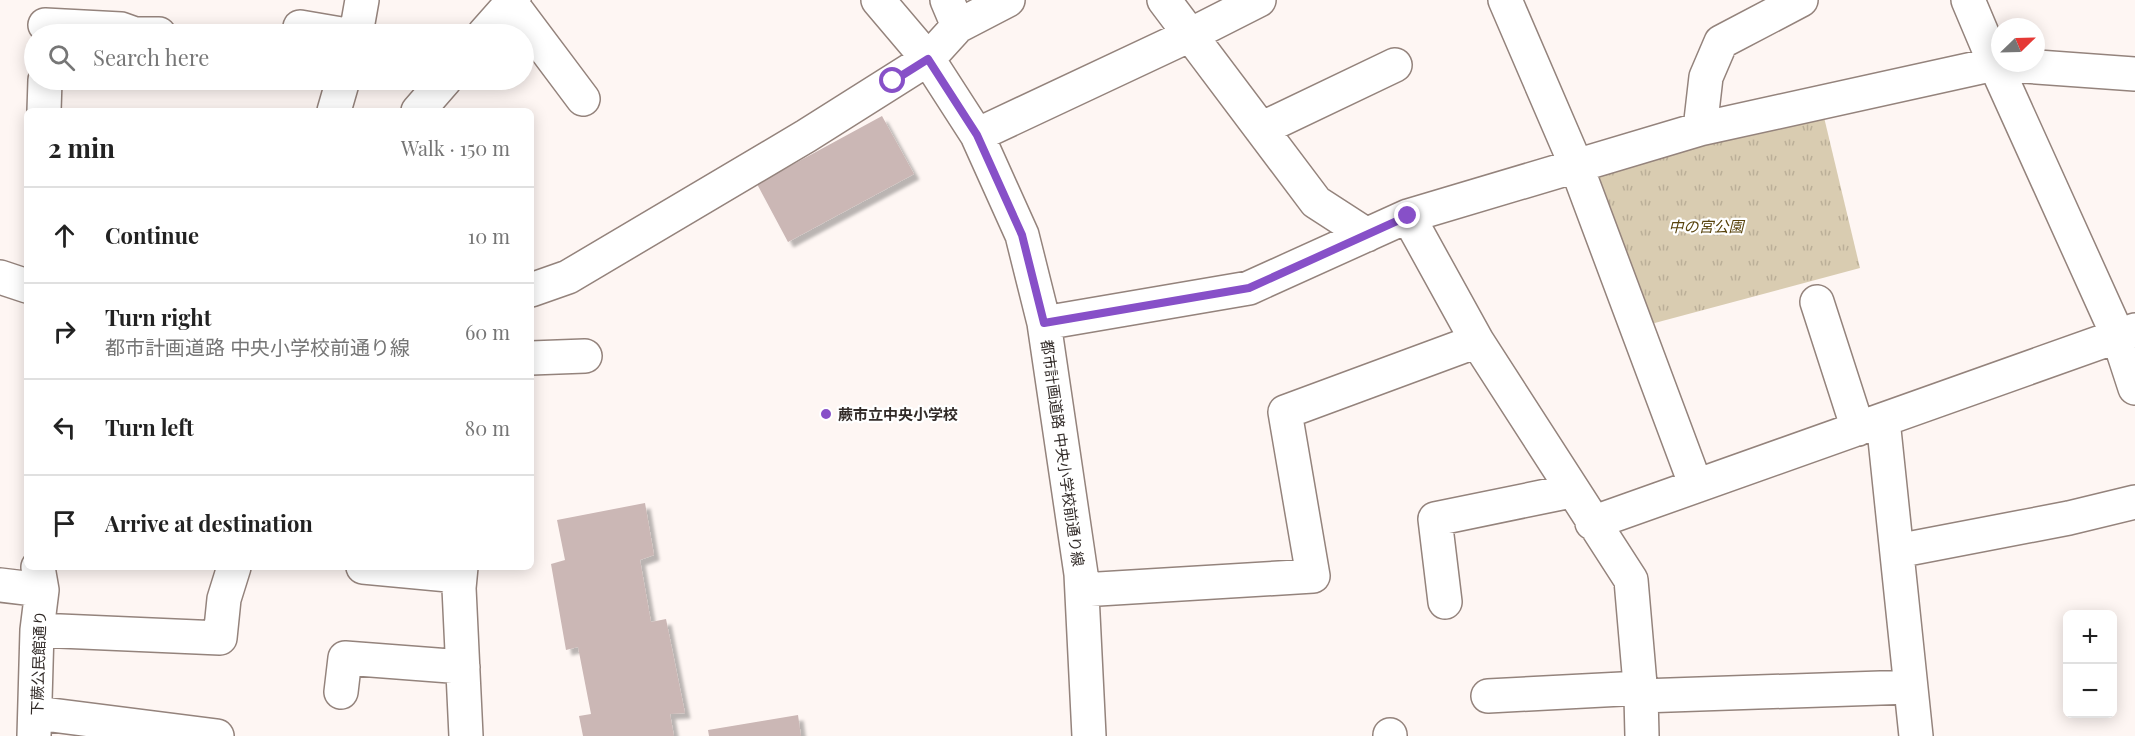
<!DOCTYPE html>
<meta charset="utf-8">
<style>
:root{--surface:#fff;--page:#f6f6f6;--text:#222;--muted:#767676;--line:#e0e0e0}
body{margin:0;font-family:"Playfair Display","Noto Sans JP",serif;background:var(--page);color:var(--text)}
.controls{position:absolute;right:18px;bottom:18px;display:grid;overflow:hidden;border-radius:9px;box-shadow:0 3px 15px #0003}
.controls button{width:54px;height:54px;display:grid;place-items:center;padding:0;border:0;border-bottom:2px solid var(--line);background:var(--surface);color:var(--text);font:30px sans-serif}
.compass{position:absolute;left:1991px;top:18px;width:54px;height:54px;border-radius:50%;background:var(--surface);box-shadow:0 3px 15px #0003;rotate:67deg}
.stop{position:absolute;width:18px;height:18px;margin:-14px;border:4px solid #8750c8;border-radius:50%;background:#fff}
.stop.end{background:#8750c8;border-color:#fff;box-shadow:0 2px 6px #0008}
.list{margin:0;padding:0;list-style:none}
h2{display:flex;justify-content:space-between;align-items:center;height:78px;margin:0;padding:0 24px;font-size:26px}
h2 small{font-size:20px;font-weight:400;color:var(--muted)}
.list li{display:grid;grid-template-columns:39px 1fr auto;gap:18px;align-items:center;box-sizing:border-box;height:96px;padding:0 24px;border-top:2px solid var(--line)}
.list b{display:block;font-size:22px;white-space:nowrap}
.list p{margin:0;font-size:20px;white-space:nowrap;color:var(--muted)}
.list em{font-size:20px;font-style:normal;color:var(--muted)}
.icon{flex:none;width:33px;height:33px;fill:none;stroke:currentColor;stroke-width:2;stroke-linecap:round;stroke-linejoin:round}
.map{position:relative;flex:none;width:2135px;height:736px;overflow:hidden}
.search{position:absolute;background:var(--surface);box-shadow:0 3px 15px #0003;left:24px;top:24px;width:510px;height:66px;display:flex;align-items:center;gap:15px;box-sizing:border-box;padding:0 21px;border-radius:33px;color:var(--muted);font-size:22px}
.panel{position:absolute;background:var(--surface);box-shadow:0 3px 15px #0003;left:24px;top:108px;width:510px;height:462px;border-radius:9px}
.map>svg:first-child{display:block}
.park{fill:url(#park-tufts)}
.building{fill:#cbb7b5;filter:url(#shadow)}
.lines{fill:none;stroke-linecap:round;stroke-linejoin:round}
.minor-casing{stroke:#94837c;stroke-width:36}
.minor{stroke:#fff;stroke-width:33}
.route{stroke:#8750c8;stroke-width:8}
.poi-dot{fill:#8750c8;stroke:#fff;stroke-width:2}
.labels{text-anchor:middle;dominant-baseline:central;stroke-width:4.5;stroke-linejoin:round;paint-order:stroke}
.park-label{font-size:15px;font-style:italic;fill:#58430c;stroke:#fff}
.poi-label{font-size:15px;font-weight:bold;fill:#322b28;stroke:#fff;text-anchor:start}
.street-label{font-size:15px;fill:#322b28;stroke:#fff}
</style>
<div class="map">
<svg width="2135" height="736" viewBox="0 0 2135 736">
<defs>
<pattern id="park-tufts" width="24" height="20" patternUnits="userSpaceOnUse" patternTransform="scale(1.5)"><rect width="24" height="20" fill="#d9ccb1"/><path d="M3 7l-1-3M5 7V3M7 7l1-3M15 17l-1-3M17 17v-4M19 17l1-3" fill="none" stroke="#bbaf98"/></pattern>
<filter id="shadow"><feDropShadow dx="5.5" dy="5.5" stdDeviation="1.5" flood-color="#0004"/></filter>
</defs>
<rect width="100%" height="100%" fill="#fef6f3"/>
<path class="park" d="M1823,113L1860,268L1651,324L1596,171Z"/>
<path class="building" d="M882,116L914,174L788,242L757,184Z
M645,503L654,555L640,560L651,622L666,619L685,713L670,714L674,736H583L579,716L591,714L578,647L566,650L551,564L565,560L557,520Z
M798,715L801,736H709L708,730Z"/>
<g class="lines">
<defs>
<path id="minor" d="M878,0L928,59L977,135L1022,235L1044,323L1081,574L1089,736
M947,0L958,26
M1164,0L1316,202L1367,235
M1505,0L1576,165L1696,486
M1968,0L1995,64L2118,336L2135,388
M511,3L583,99
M45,25L121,29L135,34H159
M300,27L341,34
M356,34L362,0
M484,34L514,0
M44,111L45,80
M334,111L343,80
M418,111L445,80
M1261,129L1395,65
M1700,129L1706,77L1721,42L1801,0
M977,135L1190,35L1259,0
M1408,216L1477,341L1631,580L1641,696L1642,736
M0,277L27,286
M531,290L568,277L806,136L928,59L958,26L1008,0
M1817,302L1858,429
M1044,323L1249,288L1408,216L1700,129L1995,64L2135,74
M531,358L585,356
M1883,420L1916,736
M1592,523L2135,330
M1897,551L2069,518L2135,502
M363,567L459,576
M461,567L459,588L466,736
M0,585L42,590
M1082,590L1313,576L1285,412L1477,341
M1445,602L1435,519L1571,491
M37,630L220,638L224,599L234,567
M341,692L345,658L463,667
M1488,696L1641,688
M1641,696L1910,687
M36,713L217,736
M1390,735V736
M34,736L37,630L42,590L38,567"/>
</defs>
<use href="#minor" class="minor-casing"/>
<use href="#minor" class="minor"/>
</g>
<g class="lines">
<path class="route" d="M893,81L928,59L977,135L1022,235L1044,323L1249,288L1408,216"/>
</g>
<circle class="poi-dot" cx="826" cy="414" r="6"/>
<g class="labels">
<g class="park-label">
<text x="1706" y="226">中の宮公園</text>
</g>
<g class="poi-label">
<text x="838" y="414">蕨市立中央小学校</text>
</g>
<g class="street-label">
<text transform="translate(1063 453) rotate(82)">都市計画道路 中央小学校前通り線</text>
<text transform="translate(38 663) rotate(-88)">下蕨公民館通り</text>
</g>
</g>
</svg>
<div class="controls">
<button>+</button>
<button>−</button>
</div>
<svg class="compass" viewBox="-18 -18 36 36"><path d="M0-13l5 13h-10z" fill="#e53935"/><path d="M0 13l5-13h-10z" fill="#767676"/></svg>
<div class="stop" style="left:893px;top:81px"></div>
<div class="stop end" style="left:1408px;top:216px"></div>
<div class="search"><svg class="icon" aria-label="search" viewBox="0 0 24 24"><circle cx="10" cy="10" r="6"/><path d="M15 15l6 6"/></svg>Search here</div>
<section class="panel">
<h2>2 min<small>Walk · 150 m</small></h2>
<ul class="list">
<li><svg class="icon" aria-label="ahead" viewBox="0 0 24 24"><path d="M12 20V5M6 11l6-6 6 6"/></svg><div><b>Continue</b></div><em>10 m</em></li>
<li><svg class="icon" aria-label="right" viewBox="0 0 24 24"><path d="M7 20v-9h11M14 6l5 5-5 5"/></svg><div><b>Turn right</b><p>都市計画道路 中央小学校前通り線</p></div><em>60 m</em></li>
<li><svg class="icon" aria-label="left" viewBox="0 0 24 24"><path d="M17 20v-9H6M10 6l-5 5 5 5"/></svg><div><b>Turn left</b></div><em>80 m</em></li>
<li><svg class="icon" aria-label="arrive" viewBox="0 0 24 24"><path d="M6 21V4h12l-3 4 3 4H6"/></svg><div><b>Arrive at destination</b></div></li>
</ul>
</section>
</div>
